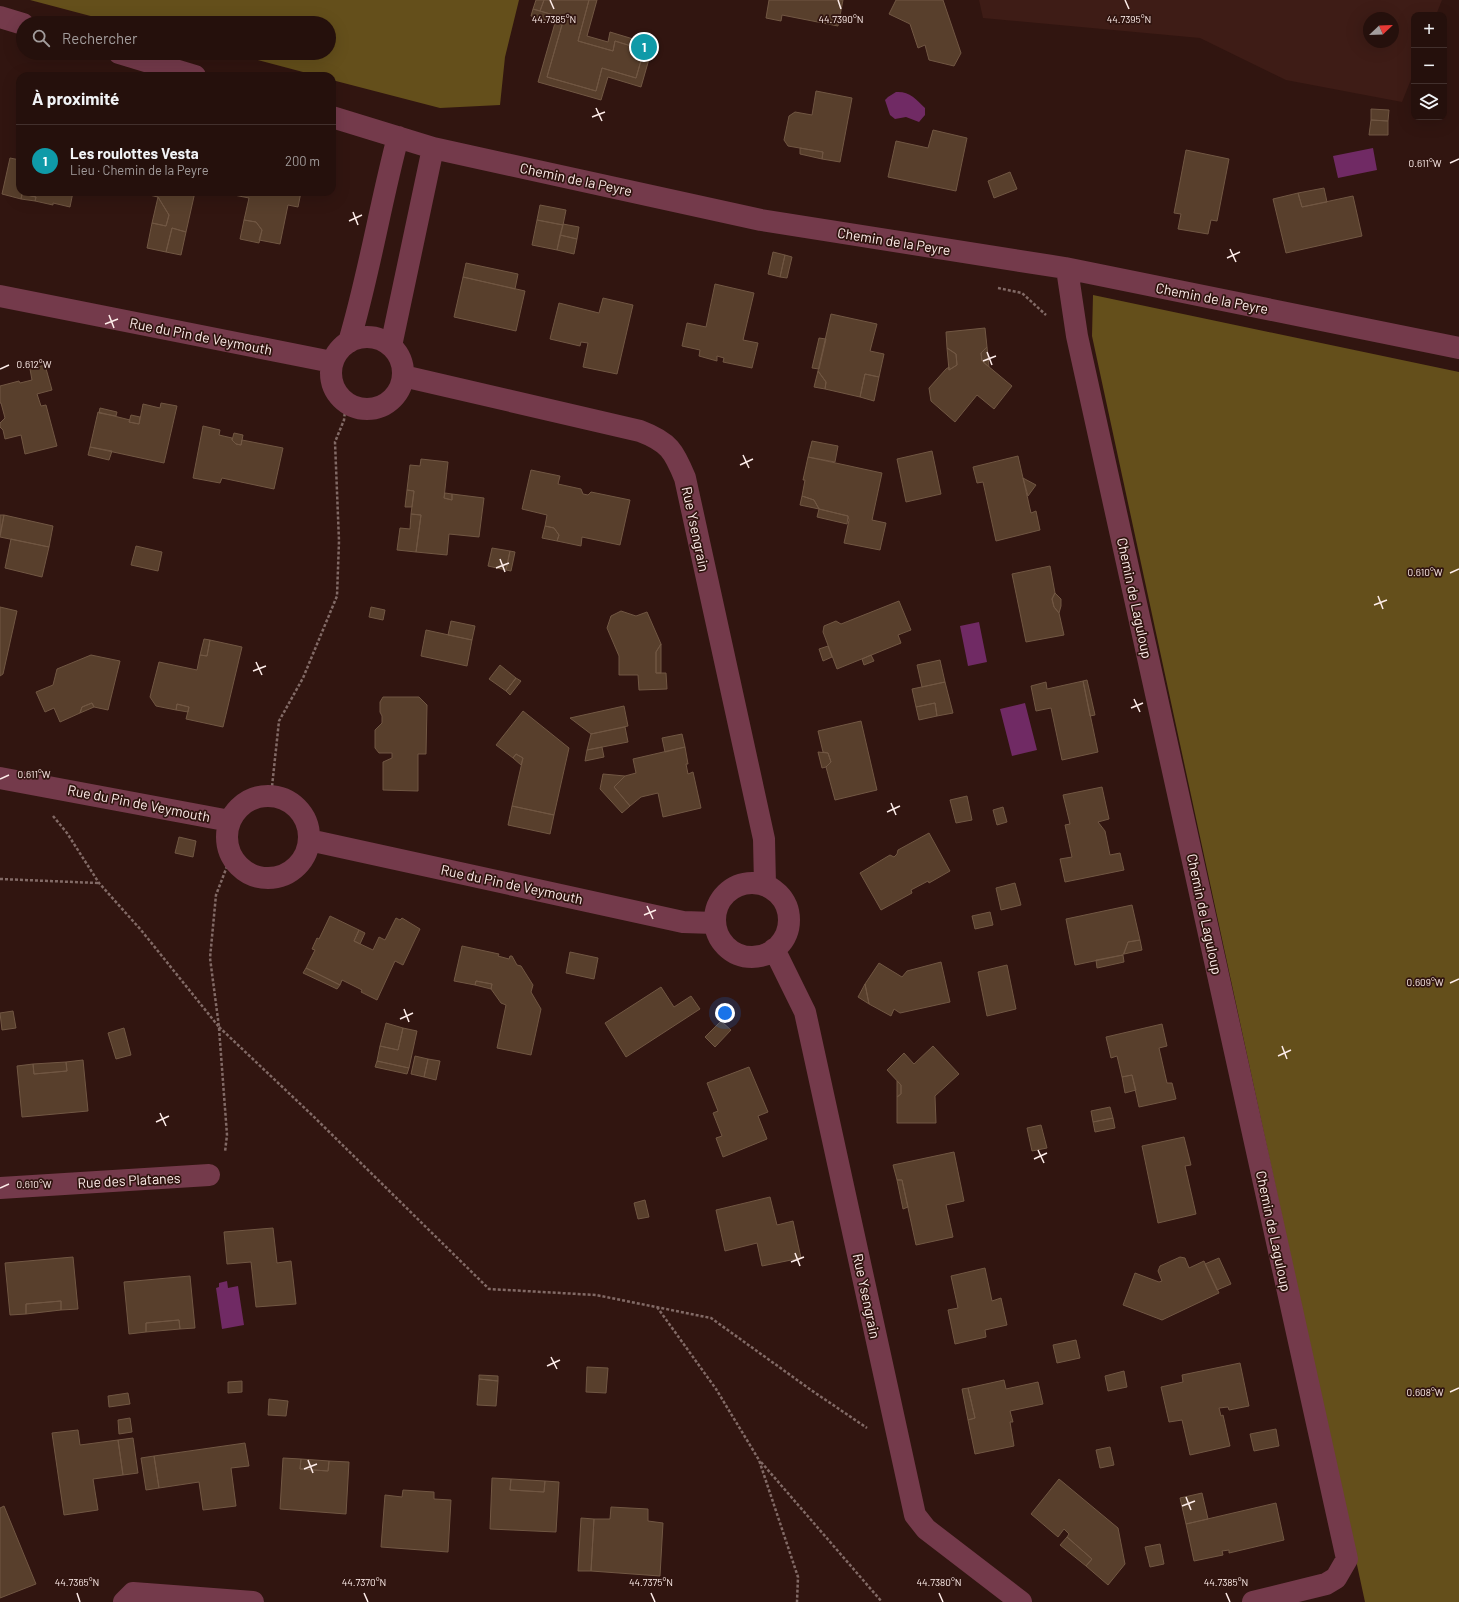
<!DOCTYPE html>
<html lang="fr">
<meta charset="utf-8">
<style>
:root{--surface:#25100c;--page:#2d1915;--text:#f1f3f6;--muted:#a39d9d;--line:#42302d;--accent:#2ed4aa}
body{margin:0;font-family:Barlow,sans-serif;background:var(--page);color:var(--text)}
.controls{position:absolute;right:12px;top:12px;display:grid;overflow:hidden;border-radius:8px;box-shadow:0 4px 16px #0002}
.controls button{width:36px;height:36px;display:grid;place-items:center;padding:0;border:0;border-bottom:1px solid var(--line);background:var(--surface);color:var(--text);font:20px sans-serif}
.compass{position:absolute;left:1363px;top:12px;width:36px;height:36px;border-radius:50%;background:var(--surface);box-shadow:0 4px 16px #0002;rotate:67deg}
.you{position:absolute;left:725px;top:1013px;width:14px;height:14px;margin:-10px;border:3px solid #fff;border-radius:50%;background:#1a73e8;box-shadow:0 0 0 6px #1a73e833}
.badge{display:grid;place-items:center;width:26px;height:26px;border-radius:50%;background:var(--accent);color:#fff;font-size:13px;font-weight:700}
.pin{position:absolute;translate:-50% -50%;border:2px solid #fff;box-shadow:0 1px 4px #0006}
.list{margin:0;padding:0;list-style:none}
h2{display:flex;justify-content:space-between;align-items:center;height:52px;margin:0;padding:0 16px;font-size:17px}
h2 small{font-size:13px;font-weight:400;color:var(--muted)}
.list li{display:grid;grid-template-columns:26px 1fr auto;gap:12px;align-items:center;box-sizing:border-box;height:72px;padding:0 16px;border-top:1px solid var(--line)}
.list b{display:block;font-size:15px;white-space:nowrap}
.list p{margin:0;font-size:13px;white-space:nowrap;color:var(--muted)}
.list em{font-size:13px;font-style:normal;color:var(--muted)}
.icon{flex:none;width:22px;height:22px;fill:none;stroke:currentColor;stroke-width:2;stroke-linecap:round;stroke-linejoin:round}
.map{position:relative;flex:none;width:1459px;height:1602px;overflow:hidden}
.search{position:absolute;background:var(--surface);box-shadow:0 4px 16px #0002;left:16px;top:16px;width:320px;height:44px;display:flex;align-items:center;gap:10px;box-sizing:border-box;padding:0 14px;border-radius:22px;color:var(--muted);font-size:15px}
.panel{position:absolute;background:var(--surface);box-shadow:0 4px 16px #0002;left:16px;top:72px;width:320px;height:124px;border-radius:12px}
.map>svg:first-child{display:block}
.built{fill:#3e1c16;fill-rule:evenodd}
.forest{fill:#644f1b}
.water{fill:#702a64}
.building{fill:#583f2c;stroke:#715743}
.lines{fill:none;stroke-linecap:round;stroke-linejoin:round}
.path{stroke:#826a66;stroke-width:2.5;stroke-dasharray:3 2;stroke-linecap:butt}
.minor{stroke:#743a4b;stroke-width:22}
.ticks{fill:none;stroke:#feedea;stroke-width:1.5}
.labels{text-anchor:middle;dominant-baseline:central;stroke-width:3.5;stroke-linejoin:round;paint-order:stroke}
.street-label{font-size:14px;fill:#feedea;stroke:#311510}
.ticks-label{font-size:10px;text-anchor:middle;fill:#feedea;stroke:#311510;stroke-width:3.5;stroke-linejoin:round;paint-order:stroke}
</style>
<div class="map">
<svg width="1459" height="1602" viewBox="0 0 1459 1602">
<rect width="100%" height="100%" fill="#311510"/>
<path class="built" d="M979,0H1442L1436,15H1414V72L1402,102L1286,80L1200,38L983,18ZM1369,18H1393V42H1369Z"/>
<path class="forest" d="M30,0H519L505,57L500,105L440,108L332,80V76H318L231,53H329V23H117Z
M1093,295L1459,372V1602H1365L1092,336Z"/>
<path class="water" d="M896,92C909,91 916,99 925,108V115L919,122L906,117L895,119L890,115L885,100L888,97Z
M1373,148L1377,170L1338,178L1333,156Z
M979,622L987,662L968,666L960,626Z
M1025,703L1037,750L1012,756L1000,709Z
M227,1281L228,1288L238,1286L244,1325L222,1329L216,1288L219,1287V1283Z"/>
<path class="building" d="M536,0H544L540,11L533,9Z
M544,0H589L578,41L613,51L615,41L644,50L636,78L602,68L596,91L547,77L564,18L540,11Z
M589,0H597L587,36L608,42L610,32L653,45L641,87L608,77L601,100L538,82L555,23L531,16L533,9L564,18L547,77L596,91L602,68L636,78L644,50L615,41L613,51L578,41Z
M769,0H843L838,26L782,15L781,21L766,18Z
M896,0H943L961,53L954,66L929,60L925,45L918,48L910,24L889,14Z
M816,91L852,98L840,162L822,159L823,152L788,146L784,140L789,116L795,112L812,115Z
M1371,109L1389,110L1388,121L1371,120Z
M1371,120L1388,121V135H1369Z
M933,130L967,138L956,191L888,177L896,141L928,148Z
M800,148L823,152L822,159L800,154Z
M1186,150L1229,159L1217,221L1211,220L1208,234L1178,229L1181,214L1174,213Z
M10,158L20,160V192H73L70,207L53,203V205L35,201L36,197L22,194L21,199L2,194Z
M1010,172L1017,189L994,198L988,181Z
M1324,188L1327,202L1302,207L1298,193Z
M136,192H195L186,232L172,228L166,252L147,248L152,223L166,226L169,215L158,197Z
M235,192H301L298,207L288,205L280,244L259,240L262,230L256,222L244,220L249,198L234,195Z
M1298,193L1302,207L1353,196L1362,236L1286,253L1273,199Z
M22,194L36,197L35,201L21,199Z
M158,197L169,215L166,226L152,223Z
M540,205L566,210L563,225L537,220Z
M244,220L256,222L262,230L259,243L240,239Z
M537,220L563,225L557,250L532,245Z
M563,224L579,227L577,239L560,235Z
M172,228L186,232L181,255L166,252Z
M560,235L577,239L574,254L557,250Z
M773,252L785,255L780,277L768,274Z
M785,255L792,257L787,278L780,277Z
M466,263L518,274L515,289L463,277Z
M463,277L525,291L516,331L454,317Z
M715,284L754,293L743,340L758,343L752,368L723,362L724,358L717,356V361L699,356L700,350L682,346L687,323L706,327Z
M603,298L633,305L617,374L583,367L588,343L581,342L580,346L550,339L559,303L599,313Z
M831,314L877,324L870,351L884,354L879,377L865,374L860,397L825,389L826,382L818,371Z
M985,328L987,347L981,353L982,361L1012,386L994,409L977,395L955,422L931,401L929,388L946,369L949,367V370L957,365L956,354L947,348L946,332Z
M819,338L826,339L819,369L812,368Z
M987,347L989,367L982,361L981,353Z
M947,348L956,354L957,365L949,370Z
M45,365L52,390L37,394L41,406L46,405L57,446L25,454L21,435L5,439L3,430L0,427V423L5,418L1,403H0V386L19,381L20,383L32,380L30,369Z
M818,371L826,382L825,389L814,387Z
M865,374L879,377L874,401L860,397Z
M161,403L177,406L164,463L90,447L98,412L130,420L129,422L139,424L143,404L160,408Z
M100,408L117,412L116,416L99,413Z
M131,415L140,417L139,424L129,422Z
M203,426L220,430L219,435L232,438V440L236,444L241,445L242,440L283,448L274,489L222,478L220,483L193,478Z
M234,433L243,435L241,445L236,444L232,440Z
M812,441L838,446L835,462L808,457Z
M90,447L112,451L109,460L88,455Z
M932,451L941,494L906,502L897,459Z
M1018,456L1031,513L1036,511L1040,530L996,541L983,482L977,483L973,467Z
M808,457L882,473L872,520L886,523L880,550L844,543L849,520L848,516L819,509L814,500L802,496L805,480H803Z
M421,459L448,462L444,498L452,500V494L484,498L479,537L449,534L447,555L416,552L421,515L411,514L414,491L407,490L410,465L420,466Z
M531,470L560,476L558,484L581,489L583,494L588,495L591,492L630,500L620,545L582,537L581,546L557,541L559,535L554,528L545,526L547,515L522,509Z
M1023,478L1036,485L1028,496Z
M407,490L414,491L412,507H405Z
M445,493L452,494V500L444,498Z
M802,496L814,500L819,509L800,505Z
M819,509L848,516L847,524L817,517Z
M411,514L421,515L416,552L397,550L400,528L410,529Z
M0,515H4L0,535Z
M4,515L53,526L49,547L0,537Z
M545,526L554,528L559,535L557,541L542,538Z
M11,539L49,547L42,577L5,568Z
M136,546L162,552L158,571L131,565Z
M492,548L510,551L506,570L488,566Z
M510,551L515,552L511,571L506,570Z
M1050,566L1055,593L1052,599L1054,607L1059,613L1064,635L1026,642L1012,574Z
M1055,593L1061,599V606L1059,613L1054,607L1052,599Z
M899,601L911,630L898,635L901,643L837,669L823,632L824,626L836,621L841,624Z
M0,607L17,611L3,674L0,676Z
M371,607L385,610L383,620L369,617Z
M621,611L636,616L647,612L661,644L656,652V673H666L667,689L639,690L638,675H619V656L607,628L611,616Z
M451,621L475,626L472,640L448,635Z
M426,630L472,640L467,666L421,656Z
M204,639L210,640L207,656L200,655Z
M210,640L242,647L223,727L186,719L189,707L177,704L176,710L156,706L150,697L159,662L197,670L200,655L207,656Z
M661,644V673H656V652Z
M828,646L832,657L823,661L819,649Z
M91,655L120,661L108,710L94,707L92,703L82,707L80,713L60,722L54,708L45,712L36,692L53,685L57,669Z
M871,655L874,661L864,665L862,659Z
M940,660L945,682L922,687L917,665Z
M500,665L516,678L506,691L489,679Z
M516,678L521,681L510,695L506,691Z
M1087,680L1095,715L1090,716L1083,681Z
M1083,681L1098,752L1062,760L1051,708L1036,711L1031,686L1046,682L1047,689Z
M945,682L953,713L937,716L935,703L916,707L912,689Z
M383,697H419L427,705L426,754H418V791L383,790V762L392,758V753H379L375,748V730L382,723V716L380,712V702Z
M92,703L94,707L80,713L82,707Z
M935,703L937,716L919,720L916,707Z
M177,704L189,707L188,712L176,710Z
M624,706L628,726L591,734L570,718Z
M523,711L569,748L554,815L512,806L523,758L516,754L513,758L496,745Z
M861,721L877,790L835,800L826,767L831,762L828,753L823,752L818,731Z
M625,727L628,742L587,750L591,734Z
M682,734L685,747L665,752L662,738Z
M602,747L604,757L585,761L587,750Z
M685,747L688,764H686L688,774L693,772L701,808L663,817L658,793L641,797L630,806L614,787L625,776L636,773L633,759Z
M818,752L828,753L831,762L826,767L822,768Z
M516,754L523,758L521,765L513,758Z
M603,774L625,776L614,787L630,806L622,813L600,789Z
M1102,787L1109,819L1098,822L1105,831L1110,855L1120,853L1124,870L1065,882L1060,859L1072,857L1065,825L1070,824L1063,795Z
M967,796L972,820L956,823L950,800Z
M512,806L554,815L550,834L508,825Z
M1003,807L1007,822L997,825L993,810Z
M929,833L950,871L929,883L928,881L911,890L912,893L881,910L860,873L890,855L894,857L897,854L898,850Z
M179,837L196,841L193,857L175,853Z
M1015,883L1021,905L1001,910L996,888Z
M1132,905L1140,940L1128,942L1123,955L1075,965L1066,919Z
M990,912L993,925L975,929L972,916Z
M330,916L359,930L354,941L373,950L379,937L385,940L396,918L400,920L402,918L420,929L403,965L395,961L377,1000L361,992L362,990L342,980L340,985L306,968L315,950L312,949L317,938L319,939Z
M359,930L365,933L360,944L354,941Z
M1140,940L1142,950L1124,954L1128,942Z
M462,946L499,954L498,956L509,959L510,956H512L517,965L521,966L533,985L531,992L541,1009L531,1055L497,1048L506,1005L501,1003L491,989L492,984L476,981L475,985L454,981Z
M570,952L598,958L594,979L566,973Z
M1123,955L1124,962L1097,968L1096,960Z
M941,962L950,1002L900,1013L894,1009L891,1016L869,1004L865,984L879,963L902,977L907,971Z
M1007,965L1016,1009L987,1016L978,972Z
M306,968L340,985L337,989L303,973Z
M476,981L492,984L491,989L475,985Z
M865,984L869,1004L858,997Z
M661,987L674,1007L691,996L700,1009L626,1057L605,1023Z
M13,1011L16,1028L2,1030L0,1013Z
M721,1021L731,1030L715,1047L705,1037Z
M386,1023L403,1028L398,1050L380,1046Z
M1162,1024L1167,1046L1159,1048L1167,1083H1172L1176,1099L1139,1107L1132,1075L1122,1077L1117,1056L1111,1058L1106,1037Z
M124,1028L131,1055L116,1059L108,1033Z
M403,1028L417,1031L409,1068L377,1061L380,1046L398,1050Z
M933,1046L959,1074L935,1096L936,1123H897V1097L901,1094V1085L887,1070L904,1053L914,1064Z
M415,1056L428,1059L424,1077L411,1074Z
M428,1059L440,1061L436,1080L424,1077Z
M83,1060L88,1111L22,1117L17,1066L33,1064L34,1074L67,1071L66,1062Z
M377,1061L409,1068L407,1074L375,1067Z
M66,1062L67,1071L34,1074L33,1064Z
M749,1067L768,1112L758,1116L767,1139L723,1157L716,1138L722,1136L713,1113L718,1111L707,1083Z
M1132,1075L1136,1090L1125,1093L1122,1077Z
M897,1081L901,1085V1094L897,1097Z
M1110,1107L1113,1118L1093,1122L1091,1111Z
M1113,1118L1115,1128L1095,1132L1093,1122Z
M1041,1125L1047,1148L1032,1151L1027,1128Z
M1184,1137L1191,1165L1185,1166L1196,1214L1158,1223L1142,1146Z
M954,1152L964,1201L946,1205L953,1237L916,1245L902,1180H897L893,1165Z
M897,1180H902L908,1207L903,1209Z
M770,1197L777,1225L793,1221L801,1258L762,1266L757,1243L725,1251L716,1210Z
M645,1200L649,1217L638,1219L634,1203Z
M273,1228L277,1263L291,1261L296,1304L256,1307L251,1262L227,1264L224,1232Z
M73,1257L78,1309L61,1310V1301L26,1304V1314L10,1315L5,1263Z
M1180,1257L1185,1258L1189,1268L1204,1261L1219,1293L1162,1320L1123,1305L1135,1273L1159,1282L1162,1281L1158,1271L1160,1266Z
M1219,1258L1231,1284L1217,1290L1205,1264Z
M985,1268L992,1301L1001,1298L1007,1325L985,1330L986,1337L955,1344L948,1310L958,1308L951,1276Z
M190,1276L195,1328L180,1329L179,1320L146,1323V1332L129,1334L124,1282Z
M61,1301V1310L26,1314V1304Z
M179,1320L180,1329L146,1332V1323Z
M1076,1340L1080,1358L1057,1363L1053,1345Z
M1240,1363L1249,1406L1229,1410L1228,1407L1219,1408L1221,1416L1223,1415L1230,1446L1190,1455L1182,1420L1169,1422L1161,1387L1183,1382L1182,1375Z
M587,1367L608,1368L606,1393L586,1392Z
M1124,1371L1127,1387L1108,1391L1105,1376Z
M479,1375L498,1376V1381L479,1379Z
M479,1379L498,1381L496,1406L477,1405Z
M1004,1380L1006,1389L1038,1382L1043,1404L1010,1411L1013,1422H1010L1014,1446L975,1454L968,1420L975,1418L968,1388Z
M242,1381V1392L228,1393V1382Z
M968,1388L975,1418L968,1420L962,1389Z
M128,1393L130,1404L109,1407L108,1396Z
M269,1399L288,1401L286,1416L268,1415Z
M130,1418L132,1432L119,1434L118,1420Z
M1276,1429L1279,1446L1254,1451L1250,1434Z
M78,1430L80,1445L118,1440L123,1475L93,1479L98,1510L64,1515L52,1433Z
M133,1438L138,1473L123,1475L118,1440Z
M245,1443L249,1466L231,1468L236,1506L203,1510L199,1482L159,1488L154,1456Z
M1110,1447L1114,1465L1100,1468L1096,1450Z
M154,1456L159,1488L146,1490L141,1458Z
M283,1458L301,1459L300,1469L328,1471L329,1461L349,1462L346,1514L280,1509Z
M301,1459L329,1461L328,1471L300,1469Z
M492,1478L511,1479L510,1490L544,1492L545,1481L559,1482L556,1532L490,1529Z
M511,1479L545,1481L544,1492L510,1490Z
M1059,1479L1118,1528L1125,1564L1108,1585L1086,1566L1092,1559L1067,1537L1069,1534L1064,1529L1058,1537L1031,1514Z
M403,1490L434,1492V1499L451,1500L448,1552L381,1547L385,1495L402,1497Z
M1202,1493L1208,1519L1186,1524L1180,1498Z
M1276,1503L1284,1540L1229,1553V1550L1222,1551L1223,1555L1194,1561L1186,1524Z
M4,1506L36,1584L0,1598V1508Z
M611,1507L648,1509V1521L663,1523L660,1576L591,1571L594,1519H610Z
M581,1518L594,1519L591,1571H578Z
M1067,1537L1092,1559L1086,1566L1060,1545Z
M1160,1544L1164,1564L1150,1567L1145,1547Z"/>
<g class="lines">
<path class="path" d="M998,288L1022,293L1046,315
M271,796L279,721L303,678L337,596L339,541L335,442L344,420L346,403
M53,816L67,833L99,883L141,930L219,1027L210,958L216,895L231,856
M0,879L98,883
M219,1027L312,1115L489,1289L596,1295L711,1318L811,1390L867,1428
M219,1028L227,1135L225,1152
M657,1307L716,1389L759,1460L798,1577L797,1602
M761,1462L882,1602"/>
<path class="minor" d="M0,17L23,24
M119,53L195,76
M332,117L433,148L761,220L1065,268L1459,348
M1067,269L1077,336L1347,1559L1336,1578L1326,1584L1253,1602
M0,296L332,362
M331 373a36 36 0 1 1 72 0a36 36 0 1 1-72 0Z
M349,342C369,275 380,205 398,137
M391,346L433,148
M403,376L640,431C669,442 674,451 685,478L764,839L765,885
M0,778L230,821
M227 837a41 41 0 1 1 82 0a41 41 0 1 1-82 0Z
M309,840L683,922L715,923
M715 920a37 37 0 1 1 74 0a37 37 0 1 1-74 0Z
M774,949L805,1012L915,1515L926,1529L1021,1602
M0,1188L209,1175
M124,1602L133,1593L253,1602"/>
</g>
<path class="ticks" d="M550,0L554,9M838,0L841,9M1125,0L1129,9M596,108L602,121M592,117L605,112M1450,163L1459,159M353,212L358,225M349,221L362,215M1230,249L1236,262M1227,258L1240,252M109,315L114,328M105,324L118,319M987,352L992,365M983,361L996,356M0,369L9,365M743,455L749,468M740,465L753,459M500,559L505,572M496,568L509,563M1450,573L1459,569M1378,596L1383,609M1374,605L1387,600M256,662L262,675M253,671L266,666M1134,699L1140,712M1131,708L1143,703M0,779L9,775M891,803L896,815M887,812L900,806M647,906L653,919M644,915L656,910M1450,983L1459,979M404,1009L409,1022M400,1019L413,1013M1282,1046L1287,1059M1278,1056L1291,1050M160,1113L166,1126M156,1122L169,1116M1038,1150L1044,1163M1034,1159L1047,1153M0,1188L9,1184M795,1253L800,1266M791,1262L804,1257M551,1357L557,1369M547,1366L560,1360M1450,1392L1459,1388M308,1460L313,1473M304,1469L317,1464M1186,1497L1191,1510M1182,1506L1195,1501M77,1593L80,1602M364,1593L368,1602M651,1593L655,1602M939,1593L943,1602M1226,1593L1230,1602"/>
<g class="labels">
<g class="street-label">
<text transform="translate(576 179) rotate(12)">Chemin de la Peyre</text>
<text transform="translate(894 241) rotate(9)">Chemin de la Peyre</text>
<text transform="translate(1212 298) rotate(11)">Chemin de la Peyre</text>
<text transform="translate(201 336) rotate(11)">Rue du Pin de Veymouth</text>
<text transform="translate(696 529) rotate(78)">Rue Ysengrain</text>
<text transform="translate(1135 598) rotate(78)">Chemin de Laguloup</text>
<text transform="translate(139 803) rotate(11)">Rue du Pin de Veymouth</text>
<text transform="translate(512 884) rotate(12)">Rue du Pin de Veymouth</text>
<text transform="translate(1205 914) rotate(78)">Chemin de Laguloup</text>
<text transform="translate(129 1180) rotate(-3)">Rue des Platanes</text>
<text transform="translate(1274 1231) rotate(78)">Chemin de Laguloup</text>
<text transform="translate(867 1296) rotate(78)">Rue Ysengrain</text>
</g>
</g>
<g class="ticks-label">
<text x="554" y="23">44.7385°N</text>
<text x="841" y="23">44.7390°N</text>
<text x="1129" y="23">44.7395°N</text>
<text x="1425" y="167">0.611°W</text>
<text x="34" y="368">0.612°W</text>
<text x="1425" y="576">0.610°W</text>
<text x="34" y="778">0.611°W</text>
<text x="1425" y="986">0.609°W</text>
<text x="34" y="1188">0.610°W</text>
<text x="1425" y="1396">0.608°W</text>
<text x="77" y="1586">44.7365°N</text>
<text x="364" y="1586">44.7370°N</text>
<text x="651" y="1586">44.7375°N</text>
<text x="939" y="1586">44.7380°N</text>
<text x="1226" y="1586">44.7385°N</text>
</g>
</svg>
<div class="controls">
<button>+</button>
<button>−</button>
<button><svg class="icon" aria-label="layers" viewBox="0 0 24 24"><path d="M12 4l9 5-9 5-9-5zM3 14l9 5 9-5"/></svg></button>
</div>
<svg class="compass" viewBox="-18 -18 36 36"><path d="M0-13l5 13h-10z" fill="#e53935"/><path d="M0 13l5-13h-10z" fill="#a39d9d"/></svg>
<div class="you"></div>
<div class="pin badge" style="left:644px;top:47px;background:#0f9aa8">1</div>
<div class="search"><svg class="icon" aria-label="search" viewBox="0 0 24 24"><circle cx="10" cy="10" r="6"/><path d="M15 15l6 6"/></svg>Rechercher</div>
<section class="panel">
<h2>À proximité<small></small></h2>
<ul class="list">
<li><span class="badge" style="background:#0f9aa8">1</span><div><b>Les roulottes Vesta</b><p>Lieu · Chemin de la Peyre</p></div><em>200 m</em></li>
</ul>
</section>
</div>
